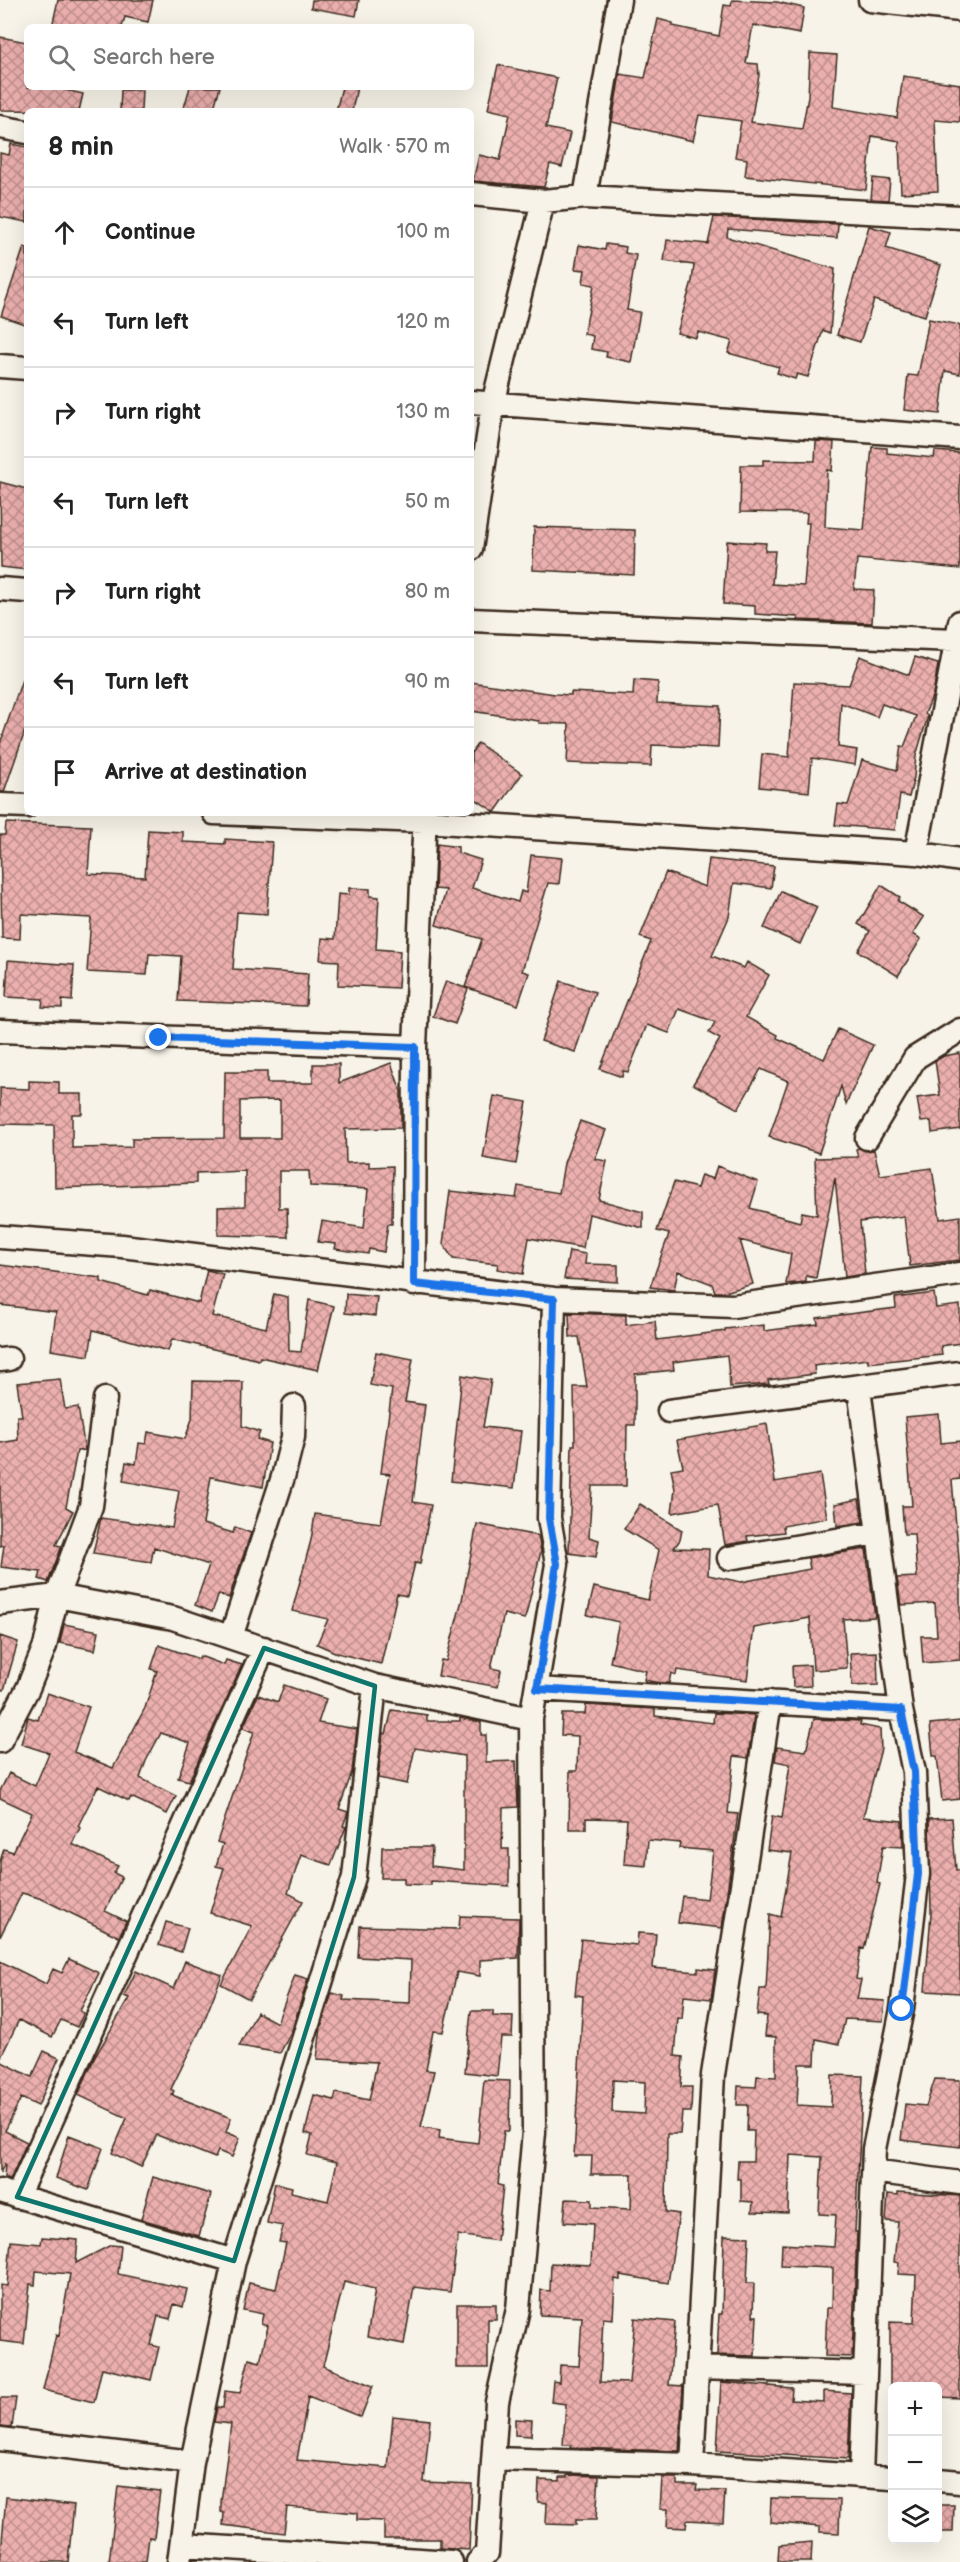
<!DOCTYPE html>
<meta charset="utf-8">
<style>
:root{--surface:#fff;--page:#f6f6f6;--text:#222;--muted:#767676;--line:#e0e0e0}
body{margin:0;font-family:"Balsamiq Sans",sans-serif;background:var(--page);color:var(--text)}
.controls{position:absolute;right:18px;bottom:18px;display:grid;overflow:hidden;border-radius:9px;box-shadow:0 6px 24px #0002}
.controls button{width:54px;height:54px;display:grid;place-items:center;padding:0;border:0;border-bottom:2px solid var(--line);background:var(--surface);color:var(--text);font:30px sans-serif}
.stop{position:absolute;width:18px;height:18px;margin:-14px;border:4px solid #1a73e8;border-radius:50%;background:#fff}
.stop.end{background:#1a73e8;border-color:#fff;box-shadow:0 2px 6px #0008}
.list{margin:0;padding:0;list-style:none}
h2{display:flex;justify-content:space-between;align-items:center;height:78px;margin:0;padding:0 24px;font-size:26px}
h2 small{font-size:20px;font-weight:400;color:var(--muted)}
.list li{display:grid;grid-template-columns:39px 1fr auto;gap:18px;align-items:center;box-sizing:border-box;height:90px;padding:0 24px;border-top:2px solid var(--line)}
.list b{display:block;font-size:22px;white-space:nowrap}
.list em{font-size:20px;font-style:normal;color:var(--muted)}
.icon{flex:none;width:33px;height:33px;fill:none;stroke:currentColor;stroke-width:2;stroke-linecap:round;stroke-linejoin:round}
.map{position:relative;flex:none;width:960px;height:2562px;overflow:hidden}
.search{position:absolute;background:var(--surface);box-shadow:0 6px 24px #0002;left:24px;top:24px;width:450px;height:66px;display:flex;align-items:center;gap:15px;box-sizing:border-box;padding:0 21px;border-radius:9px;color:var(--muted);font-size:22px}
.panel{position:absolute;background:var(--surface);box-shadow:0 6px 24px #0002;left:24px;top:108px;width:450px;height:708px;border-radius:9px}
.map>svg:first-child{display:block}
.building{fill:url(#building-cross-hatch);stroke:#3b2a1e;stroke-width:1.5;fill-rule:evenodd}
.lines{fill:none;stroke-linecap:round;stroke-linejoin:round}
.minor-casing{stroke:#3b2a1e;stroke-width:27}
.minor{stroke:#f7f3e8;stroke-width:22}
.route{stroke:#1a73e8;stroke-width:8}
.marked{fill:none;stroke:#0f766e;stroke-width:4.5;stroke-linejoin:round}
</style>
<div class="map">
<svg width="960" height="2562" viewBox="0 0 960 2562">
<defs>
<pattern id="building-cross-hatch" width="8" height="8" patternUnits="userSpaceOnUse" patternTransform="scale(1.5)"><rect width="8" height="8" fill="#ebafae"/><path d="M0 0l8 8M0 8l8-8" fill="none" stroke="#c08f8d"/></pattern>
</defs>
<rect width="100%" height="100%" fill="#f7f3e8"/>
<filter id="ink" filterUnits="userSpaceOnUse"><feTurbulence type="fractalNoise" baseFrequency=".0167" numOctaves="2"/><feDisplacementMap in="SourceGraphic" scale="12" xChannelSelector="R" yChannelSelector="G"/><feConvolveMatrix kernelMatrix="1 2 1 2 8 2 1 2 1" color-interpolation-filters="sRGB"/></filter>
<g filter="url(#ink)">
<path class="building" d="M58,0H153L148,22L125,17L122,27H52Z
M312,0H359L356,16L311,8Z
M732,0L777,2L804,8L800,34L753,25L746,63L758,64L759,75L751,122L802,129L808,97L810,53L837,55L833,107L897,118L903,76L960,84V122L935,120L938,191L901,193L899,141L872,136L866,190L745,176L747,159L735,157L741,121L699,115L693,141L612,122L620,74L645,78L658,19L673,23V26L719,36L724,5L731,6Z
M0,37L27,42V87H53L83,94L79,111L0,110Z
M498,65L557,78L546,128L570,133L562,167L550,164L544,187L473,181L479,155L500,160L510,114L488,109Z
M190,87H220L213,111H183Z
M342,87H357L352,111H336Z
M121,90H142L141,111H120Z
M11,144L27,147V222L0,217V153L9,155Z
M873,178L890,180L888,200L871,199Z
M714,217L838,224L837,238L728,229L727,237L835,269L830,333L823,330L808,377L797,374L795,379L777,373L779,367L728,353L732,341L698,332L696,338L677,333L692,281L694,265L664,261L667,240L708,244Z
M869,226L891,232L886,248L941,265L925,316L874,300L860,342L837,335Z
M606,244L626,247L625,253L636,255L627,310L640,312L631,362L606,357L607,352L591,349L593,336L584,334L594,285L583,283L585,270L575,269L579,245L605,250Z
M24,247L27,248V325L1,316Z
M929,319L960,325V374L945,371L940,414L904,410L908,375L918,376Z
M816,441L834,442L832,471L827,470L825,527L864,530L872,447L887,448V453L934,458L935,451L960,453V569L857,559L854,589L874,590L872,623L798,620V617L755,614V606L723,604L727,541L766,543L765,551H775L772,584L804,586L809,523H806L807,513L740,512L741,465H763V460L815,461Z
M0,482L27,489V570L1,567Z
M534,527L635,530L634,575L533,570Z
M860,656L909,675L915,657L938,664L933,694L925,714L928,716L916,756L914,777L909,797L900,795L895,830L835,825L838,804L848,805L862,760L897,770L901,746L904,747L916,716L882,704L877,717L841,703L838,747L857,750L855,765L812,758L809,792L759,787L762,754L789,757L794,682L849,685Z
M24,674H27V725L4,792H0V744Z
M634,680L658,682L657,703L720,706L718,748L652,745L651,766L567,763L569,724L539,723V721L471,711V682L555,694L571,695V692L633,695Z
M478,743L522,774L495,812L471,796V753Z
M6,823L91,826L88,874L145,877L148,830L183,832V842L225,844V839L272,842L267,914L237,912L233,969L308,974L306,1006L178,1001L181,956L149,954L147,975L87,972L91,918L21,914L20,939L2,938L0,835H5Z
M437,844L458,847V853L481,860L472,888L518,902L521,891L526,893L531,855L562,858L559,884L548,883L522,971L529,973L518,1005L465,987L482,939L436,925L446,890L435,889Z
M709,859L774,866L771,888L734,883L729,917L712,956L744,968L747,962L769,975L746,1017L778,1035L777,1038L824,1059L838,1029L873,1045L846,1104L841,1086L819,1153L769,1137L788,1081L761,1069L738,1109L693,1084L720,1039L709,1033L715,1022L679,1009L669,1033L647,1025L628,1072L623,1071L622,1077L600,1069L651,941L640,937L666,872L705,887Z
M881,885L900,897L898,901L924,917L913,934L921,939L898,976L858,951L870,931L858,924Z
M349,888L370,889V896L379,897L376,949L400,951L398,988L338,985L339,961L320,960L322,938L335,939L338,894L349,895Z
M781,891L817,907L800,944L764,928Z
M8,960L74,965L72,1001L62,1000V1008L42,1007L43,999L6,997Z
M446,981L468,989L455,1024L433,1016Z
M561,981L595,992L575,1052L541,1041Z
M960,1053V1129L932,1133L931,1121L921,1122L917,1098L940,1095L935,1061L944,1056Z
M391,1063L401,1091V1128L345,1129L346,1163L369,1162V1167L393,1166L392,1224H388L384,1252L369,1249L368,1254L335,1249L336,1244L318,1242L322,1221L364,1228L368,1189L310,1186L309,1171H279V1208H287L288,1237L218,1235V1207L245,1206V1171L196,1173V1183L55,1188L54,1125L0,1124V1088L29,1089V1081L59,1082V1094H82V1114H72V1148L132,1147V1139L224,1138L225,1072H267V1083H313V1064H339V1083ZM280,1100V1138H240V1101Z
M494,1096L527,1102L516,1164L483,1158Z
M580,1121L606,1130L595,1159L607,1161L599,1200L643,1212V1228L589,1214L583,1248L529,1238L523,1274L497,1269L498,1264L453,1259L443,1244L450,1191L516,1198L518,1186L559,1193L564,1163Z
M859,1148L866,1151L874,1150L880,1175L932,1168L940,1219L960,1216V1260L910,1266L904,1216L860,1222L865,1274L845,1277L835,1178L816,1278L806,1276V1282L786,1284L791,1254L740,1240L753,1284L725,1292H715L712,1284L678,1271L674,1290L650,1287L669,1234L657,1231L674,1182L697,1188L701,1175L713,1179L717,1166L758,1182L750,1208L800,1222L802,1212L817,1215L815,1158L858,1157L856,1149Z
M569,1251L586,1254L585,1264L618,1265V1282L564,1279Z
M0,1265L101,1278V1282L148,1295L150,1290L199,1303L207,1270L223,1274L212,1316L266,1328L274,1294L288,1297L289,1351L301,1352L309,1300L334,1306L318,1370L260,1357L259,1360L172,1339L168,1351L93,1330L89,1356L51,1350L56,1312L0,1305Z
M934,1293L936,1308L960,1305V1343L941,1346L942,1355L868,1363V1359L814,1366L815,1374L768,1380L769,1384L730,1387L727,1355L673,1362L674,1370L635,1374V1425H627L626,1486H592L589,1537L599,1540L596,1557L569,1553L572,1445H575L574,1387H587L579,1337H570L569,1313L626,1315V1325L655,1321L657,1340L725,1331V1329L764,1325V1331L818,1324L817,1318L896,1308L895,1298Z
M346,1294L377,1297L375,1316L345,1313Z
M376,1352L413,1359L405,1402L425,1405L413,1502L431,1505L420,1564L415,1563L407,1596L397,1594L381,1664L337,1653L317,1644L328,1619L292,1611L311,1540L315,1514L381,1523L390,1474L381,1473L392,1389L370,1385Z
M462,1375L491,1380L483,1427L521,1431L514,1488L451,1481Z
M60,1379L65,1409L78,1407L85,1450L77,1451L66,1507L73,1511L56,1545L62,1546L48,1582L39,1579L41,1572L1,1567L4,1545L0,1546V1443L18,1440L17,1416H22L17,1383Z
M193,1381L243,1382L242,1426L260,1432L257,1439L270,1443L263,1487L211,1477L203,1524L233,1533L235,1527L251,1533L229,1598L219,1594L212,1612L195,1605L209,1565L154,1547L151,1562L93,1553L101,1518L172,1528L179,1491L123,1481L126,1462L136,1464L139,1443L146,1444L148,1432L185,1439L192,1419Z
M939,1414L941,1443L960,1441V1479L952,1480L960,1570V1660L923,1663L921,1636H937L935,1603L901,1605L897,1578L917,1577L914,1534H904L902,1506H912L905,1417Z
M767,1424L775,1482L820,1474L827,1518L783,1526L784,1532L747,1536L748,1541L725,1545L718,1505L672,1513L675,1489L671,1469L683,1467L677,1440Z
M859,1499L863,1522L837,1526L835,1504Z
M640,1504L682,1530L680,1540L674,1548L709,1549L708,1575L741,1582L810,1569L808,1558L866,1549L875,1617L843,1619L847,1668L813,1670L810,1618L754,1628L747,1680L677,1670L676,1675L671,1673L669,1683H660L644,1680L646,1671L610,1662L619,1622L587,1615L594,1587L648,1600L659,1550L624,1529Z
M477,1524L538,1536L541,1551L525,1619L504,1614L491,1668L501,1670L498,1687L438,1676L441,1660L446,1661L462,1600Z
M64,1624L99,1631L95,1650L60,1643Z
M0,1636L18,1642L4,1690L0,1689Z
M159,1645L199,1659L200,1656L224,1665L226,1660L242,1665L189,1781L178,1778L190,1743L161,1733L146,1761L140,1778L176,1796L167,1814L131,1797L129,1801L98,1786L78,1826L80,1828L72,1844L118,1866L114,1873L122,1877L105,1911L126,1921L119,1937L42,1899L22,1893L0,1937V1861L4,1849L13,1852L32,1813L0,1798V1791L9,1773L35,1786L49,1753L21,1744L28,1717L38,1720L47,1693L89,1707L74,1752L113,1768L145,1708L157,1671L151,1669Z
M877,1652L878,1685L852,1686L850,1653Z
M810,1665L811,1686L793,1687L792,1666Z
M284,1685L326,1699L318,1723L357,1729L352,1772L339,1809L348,1812L343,1826L346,1827L331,1865L301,1855L288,1893L303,1901L249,1999L221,1984L252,1926L210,1913L224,1868L216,1866L223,1844L217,1842L254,1732L243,1728L258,1695L278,1702Z
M586,1705L655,1709V1716L713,1723L714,1713L754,1715L748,1758L734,1756L728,1813L738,1814L722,1928L678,1923L682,1896L707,1899L713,1851L679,1848L680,1843L648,1840L646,1866L624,1864L627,1819L586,1818V1829H569L570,1771H577L578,1736L561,1735L562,1714H585Z
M392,1710L427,1715V1721H460V1718L481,1722V1735H486V1762L516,1761L518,1807L503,1808L502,1849H509V1886L431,1881V1885L404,1884V1878H381L382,1847H432L431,1866L464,1870V1756L415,1748L407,1784L378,1778L383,1733L386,1734Z
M814,1719L861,1721L860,1725L880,1729L881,1749L863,1817L902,1821L903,1847L883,1846L877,1883L880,1884L864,1949L861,1948L856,1979L861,1980L857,1999L885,2001L883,2021L845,2019L839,2044L816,2039L815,2064H799L797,2105L831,2107L832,2075L863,2076L855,2232H857L852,2357L825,2356L827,2308H832L833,2268L781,2266L782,2244L834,2247L836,2215L819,2214L822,2157L790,2155L788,2213L752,2212L753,2202L741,2201V2179H737L738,2161H753L754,2131H747L748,2105H737L738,2086L756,2087L757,2076L776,2077V2037L765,2036L767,2016L757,2015L760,1989H766L770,1914L781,1917L792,1853L767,1850L772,1816L782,1818L790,1764L775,1761L777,1747L806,1751Z
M960,1721V1799L942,1801L937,1756H933L930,1724Z
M952,1818L956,1870H960V1993L925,1991L931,1913L929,1819Z
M460,1916L519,1918L518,1958L480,1960V1976L457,1972L443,2032L433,2031L426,2070L434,2071L421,2127L440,2130L439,2138L478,2143L484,2080L510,2081L509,2131H504L498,2185L503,2186L497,2241L458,2235L450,2292L414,2287L404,2344L367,2337L375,2289L344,2282L323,2366L373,2386L361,2417L308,2396L297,2460L388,2468L393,2416L430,2420L424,2482L472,2484L469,2550L440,2548V2539H384V2521L357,2520V2513L287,2507L284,2533L223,2525L224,2513L221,2512V2502L231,2424L214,2422L217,2407L223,2408L225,2391L240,2393L249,2359L260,2362L268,2326L261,2324L263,2314L243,2310L249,2283L276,2289L286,2243L279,2242L283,2226L267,2223L275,2183L292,2187L291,2192L328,2201L337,2162L307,2155L312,2135L305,2133L314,2095L334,2100L336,2093L369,2100L377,2062L317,2059L321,2027L332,1993L344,1996L343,2000L410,2003L411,1960L358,1957L360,1926L459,1929Z
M166,1922L188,1928L181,1952L159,1945Z
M638,1933L656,1934L653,1968L698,1972V1968L715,1970L711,1999L684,1996L682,2019L678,2018L675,2056L683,2057L681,2087H692L691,2112H682L680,2134H667L666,2212L679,2214L668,2283L620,2275V2280L615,2279L613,2319L603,2318L600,2382L629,2383L635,2318L675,2322L669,2385L683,2386L679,2451L570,2448L571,2445H563L566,2404L551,2402L553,2381L559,2382L560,2365L579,2366L582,2317L540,2315L541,2290L550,2291L551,2263L591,2265L593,2224L564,2222L566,2199L592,2200V2207L631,2209L632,2174H591L592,2156H574L583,1996L575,1995L581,1939L637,1945ZM613,2080L645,2082L644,2114L612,2112Z
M69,1959L99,1973L80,2011L84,2013L77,2027L61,2020L52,2037L19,2020L0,2059V1961L46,1984L53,1969L62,1973Z
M185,1961L222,1975L202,2026L171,2089L174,2091L172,2095L231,2118L226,2132L240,2138L232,2157L218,2151L215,2158L157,2135L141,2167L112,2153L127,2118L78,2095L94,2059L129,1998L124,1996L136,1971L174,1989Z
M295,1975L308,1979L291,2033L280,2053L239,2046L257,2012L277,2023Z
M471,2011H493V2016L513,2017L512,2037H501L497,2076L465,2072Z
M44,2051L59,2058L38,2106L21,2098L5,2131L27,2142L10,2180L4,2178L5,2163L0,2173V2061L32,2077Z
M935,2079L960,2080V2147L901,2140L905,2104L926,2106Z
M69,2135L103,2148L88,2190L56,2178Z
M153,2177L211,2194L199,2236L141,2219Z
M898,2192L960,2196V2398L938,2397V2386H890V2322L914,2323L916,2275L898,2274L899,2263L894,2262L898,2222L886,2221L888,2194L898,2195Z
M724,2236L749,2237L747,2283H754L753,2316H757L755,2356L717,2355L719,2314H722Z
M42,2237L78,2240L76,2263L111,2245L121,2246L118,2274L187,2289L183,2307L174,2304L170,2319L158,2316L151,2345L159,2347L151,2380L102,2368L94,2402L43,2390L56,2335L59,2336L70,2274L36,2271L35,2285L30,2284L24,2344L0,2341V2285L7,2286L11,2241L41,2244Z
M457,2304H496V2319H488V2368H457Z
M721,2382L792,2388L791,2400L824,2402V2391L851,2393L848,2459L717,2451Z
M0,2398H16L12,2427L0,2426Z
M515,2419L532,2420L531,2436L515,2435Z
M568,2475L599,2476L596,2520H576V2525L546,2524L547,2503L538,2502L539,2480L560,2481V2477H568Z
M662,2478H677V2485H697L696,2490L725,2491L723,2522L687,2520L686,2528L667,2527L668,2509H660Z
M118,2486L160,2491L154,2538L149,2537L146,2562H109Z
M6,2497L74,2505L68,2562H0Z
M771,2498L840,2500L839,2533L820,2532V2527L770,2522Z
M938,2505H954L953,2532H938Z
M812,2542L811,2562H778L779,2545Z"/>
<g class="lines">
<defs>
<path id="minor" d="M870,0L960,10
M0,127L27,132
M471,194L543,201L585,197L960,217
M585,197L619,0
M0,366L27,368
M471,402L960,438
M471,549L493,404L543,201
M0,589L27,591
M471,620L955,640
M0,805L27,806
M214,813L424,821L916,853L960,860
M916,853L960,622
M0,1031L415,1047
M867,1138L915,1058L960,1030
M0,1237L122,1246L554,1299L733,1306L960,1274
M414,1284L415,1047L425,813
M0,1360L9,1359
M859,1388L901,1710L914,1772L918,1874L902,2009L874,2149L861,2476
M669,1411L960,1373
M729,1558L878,1533
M0,1603L57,1596L173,1618L375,1686L531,1719
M231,1637L283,1477L293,1437L294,1406
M537,1689L901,1710
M0,1741L28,1688L45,1646L57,1596L91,1506L105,1399
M873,2171L960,2183
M0,2191L234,2261
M17,2197L264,1648
M697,2368L865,2373
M0,2439L192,2462
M494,2459L692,2465L892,2478
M692,2465L713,2075L770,1702
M938,2480L960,2482
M182,2545L451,2562
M179,2562L192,2462L234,2261L354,1877L375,1686
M478,2562L487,2553L497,2402L518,2309L534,2132L531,1719L557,1564L549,1518L554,1299"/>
</defs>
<use href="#minor" class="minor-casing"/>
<use href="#minor" class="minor"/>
</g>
</g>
<g class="lines" filter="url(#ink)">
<path class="route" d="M159,1038L415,1047L414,1284L554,1299L549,1518L557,1564L537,1689L901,1710L914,1772L918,1874L902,2009"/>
</g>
<path class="marked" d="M264,1648L375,1686L354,1877L234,2261L17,2197Z"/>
</svg>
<div class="controls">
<button>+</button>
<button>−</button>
<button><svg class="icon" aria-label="layers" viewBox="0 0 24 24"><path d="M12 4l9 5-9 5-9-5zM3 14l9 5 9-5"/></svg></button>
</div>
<div class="stop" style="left:902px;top:2009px"></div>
<div class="stop end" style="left:159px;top:1038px"></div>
<div class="search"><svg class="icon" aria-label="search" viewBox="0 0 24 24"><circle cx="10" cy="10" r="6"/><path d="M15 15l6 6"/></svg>Search here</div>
<section class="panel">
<h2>8 min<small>Walk · 570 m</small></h2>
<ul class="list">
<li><svg class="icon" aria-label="ahead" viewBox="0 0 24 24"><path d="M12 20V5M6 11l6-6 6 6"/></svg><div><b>Continue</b></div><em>100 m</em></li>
<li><svg class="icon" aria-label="left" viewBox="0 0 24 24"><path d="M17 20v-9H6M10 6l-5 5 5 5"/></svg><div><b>Turn left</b></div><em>120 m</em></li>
<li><svg class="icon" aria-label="right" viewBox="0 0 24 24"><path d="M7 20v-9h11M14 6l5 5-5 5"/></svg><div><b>Turn right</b></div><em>130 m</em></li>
<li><svg class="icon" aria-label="left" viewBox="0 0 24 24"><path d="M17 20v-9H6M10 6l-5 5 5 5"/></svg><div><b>Turn left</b></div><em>50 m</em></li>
<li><svg class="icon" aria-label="right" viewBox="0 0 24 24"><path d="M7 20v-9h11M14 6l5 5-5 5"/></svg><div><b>Turn right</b></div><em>80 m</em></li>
<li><svg class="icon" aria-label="left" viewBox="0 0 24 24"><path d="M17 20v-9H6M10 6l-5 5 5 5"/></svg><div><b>Turn left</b></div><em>90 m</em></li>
<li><svg class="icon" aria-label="arrive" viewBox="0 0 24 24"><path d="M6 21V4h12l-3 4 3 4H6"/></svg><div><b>Arrive at destination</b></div></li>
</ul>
</section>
</div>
